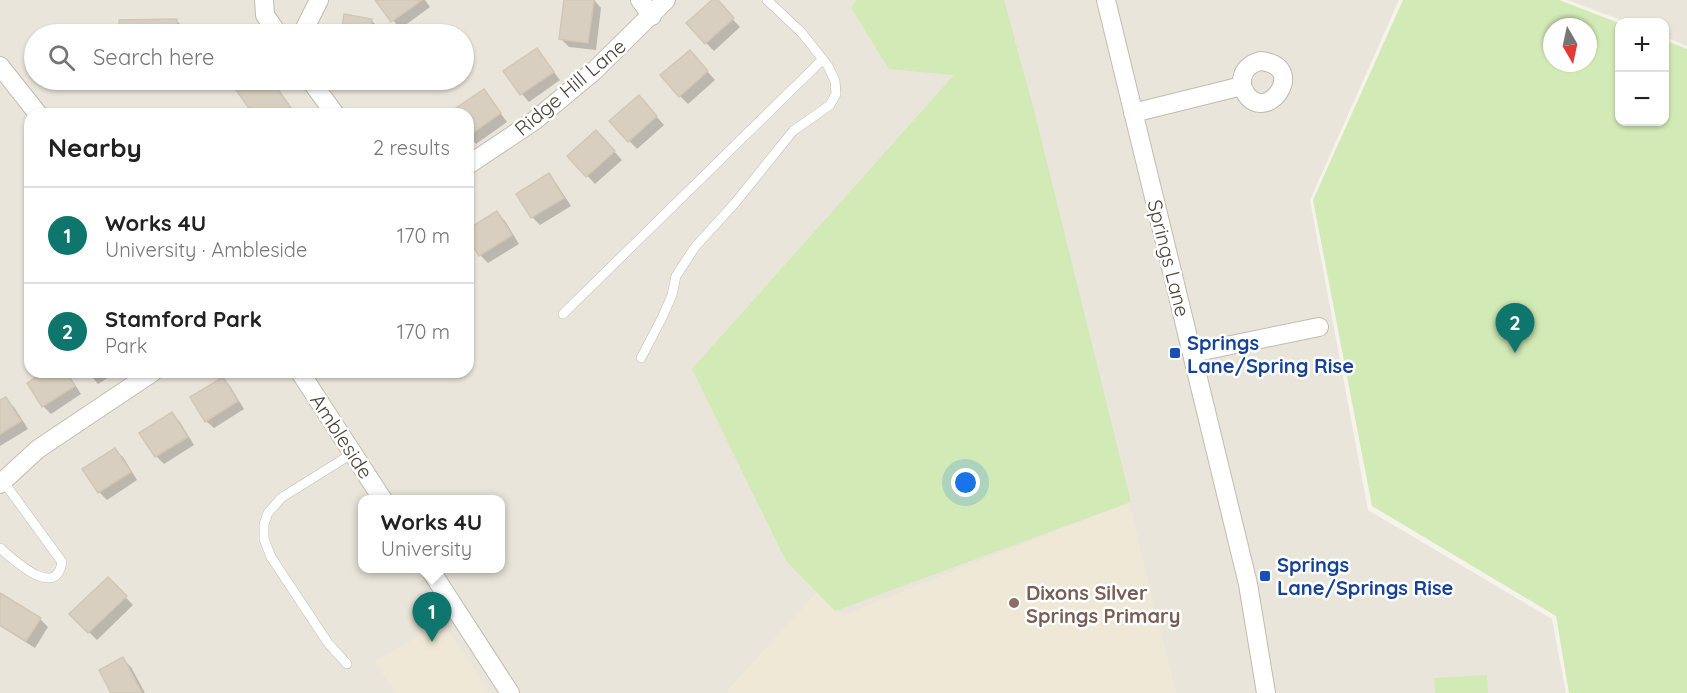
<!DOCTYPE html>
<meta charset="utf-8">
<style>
:root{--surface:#fff;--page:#f6f6f6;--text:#222;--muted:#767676;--line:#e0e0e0;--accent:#0f766e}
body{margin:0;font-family:Quicksand,sans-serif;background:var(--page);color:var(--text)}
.controls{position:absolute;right:18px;top:18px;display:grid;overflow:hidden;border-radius:12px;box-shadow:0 2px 4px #0004}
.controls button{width:54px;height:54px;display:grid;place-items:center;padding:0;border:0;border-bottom:2px solid var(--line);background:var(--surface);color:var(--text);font:30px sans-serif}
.compass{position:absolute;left:1543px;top:18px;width:54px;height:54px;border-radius:50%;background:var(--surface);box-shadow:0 2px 4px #0004;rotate:171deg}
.you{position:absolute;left:966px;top:483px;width:21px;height:21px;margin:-15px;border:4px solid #fff;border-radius:50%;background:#1a73e8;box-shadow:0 0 0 9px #1a73e833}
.badge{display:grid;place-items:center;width:39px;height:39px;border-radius:50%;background:var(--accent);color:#fff;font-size:20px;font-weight:700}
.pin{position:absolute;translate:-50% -50px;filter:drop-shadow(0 2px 3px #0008)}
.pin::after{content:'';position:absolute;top:32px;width:21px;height:18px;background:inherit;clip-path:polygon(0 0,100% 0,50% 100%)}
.popup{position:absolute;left:358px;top:495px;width:147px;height:78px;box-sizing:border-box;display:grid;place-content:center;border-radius:12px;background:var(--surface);filter:drop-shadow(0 2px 4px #0005);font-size:20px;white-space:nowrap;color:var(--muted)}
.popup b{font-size:22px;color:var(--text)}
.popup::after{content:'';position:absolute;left:50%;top:100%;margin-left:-12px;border:12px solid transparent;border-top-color:var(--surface)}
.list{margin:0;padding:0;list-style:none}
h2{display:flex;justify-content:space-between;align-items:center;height:78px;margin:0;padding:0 24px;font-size:26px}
h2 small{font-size:20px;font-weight:400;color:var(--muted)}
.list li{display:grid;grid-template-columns:39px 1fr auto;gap:18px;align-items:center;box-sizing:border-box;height:96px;padding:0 24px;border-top:2px solid var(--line)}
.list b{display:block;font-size:22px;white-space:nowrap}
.list p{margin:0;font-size:20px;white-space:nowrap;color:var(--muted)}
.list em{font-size:20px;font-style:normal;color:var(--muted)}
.icon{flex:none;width:33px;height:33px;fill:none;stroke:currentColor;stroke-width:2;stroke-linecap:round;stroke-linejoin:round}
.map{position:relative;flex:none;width:1687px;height:693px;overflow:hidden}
.search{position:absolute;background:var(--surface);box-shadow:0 2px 4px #0004;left:24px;top:24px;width:450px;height:66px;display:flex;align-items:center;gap:15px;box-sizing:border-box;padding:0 21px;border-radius:33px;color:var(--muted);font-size:22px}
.panel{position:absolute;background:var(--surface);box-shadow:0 2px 4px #0004;left:24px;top:108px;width:450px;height:270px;border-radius:18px}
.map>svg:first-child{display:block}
.residential{fill:#eae5da;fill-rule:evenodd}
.education{fill:#efe8d6}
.green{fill:#d2eab5;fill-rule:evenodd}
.shadow{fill:#0003}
.building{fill:#d8cfc1;stroke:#d3c7b4;stroke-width:1.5}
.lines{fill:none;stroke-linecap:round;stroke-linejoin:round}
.service-casing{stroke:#c2bbae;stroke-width:10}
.minor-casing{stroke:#c2bbae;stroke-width:20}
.service{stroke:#fff;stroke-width:9}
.minor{stroke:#fff;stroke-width:18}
.transit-dot{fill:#1a4fb4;stroke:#fff;stroke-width:2}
.education-dot{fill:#8d6e63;stroke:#fff;stroke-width:2}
.labels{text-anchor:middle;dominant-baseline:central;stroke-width:5;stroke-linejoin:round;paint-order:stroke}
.street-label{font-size:20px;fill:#4b4439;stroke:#fff}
.transit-label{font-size:20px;font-weight:bold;fill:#164399;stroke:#fff;text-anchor:start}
.education-label{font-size:20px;font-weight:bold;fill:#785e54;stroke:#fff;text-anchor:start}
</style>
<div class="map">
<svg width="1687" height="693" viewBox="0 0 1687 693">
<rect width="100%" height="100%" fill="#f6f3ec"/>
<path class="residential" d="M0,0H1399L1310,200L1368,510L1552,619L1566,693H0ZM34,34H464V80H34ZM30,114H468V372H30ZM363,500H501V568H363Z
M1568,0H1687V46L1665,37L1664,22H1626Z"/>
<path class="education" d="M1129,502L1176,693H725L818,591L843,615Z
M443,622L489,693H395L375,661Z"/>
<path class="green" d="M856,0H1004L1035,114L1131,502L835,611L786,561L692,369L954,75L889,69L851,8Z
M1403,0H1559L1619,23L1620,122H1664L1665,40L1687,49V693H1569L1556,616L1372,506L1313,200ZM1552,27H1588V63H1552Z
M1487,675L1488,693H1435L1434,678Z"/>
<path class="shadow" d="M377,0H425L430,7L400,29Z
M565,0H594L601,8L596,50L569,47L561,39Z
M714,0L740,27L714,51L706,43Z
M345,16L371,20L379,28L378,34H342Z
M176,20L184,28V34H121V21Z
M537,50L560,80L529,102L522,94Z
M697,60L715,80L688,104L680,96Z
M59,80H73L68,86Z
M230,80H272L296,114H254Z
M484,91L507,122L476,144L468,135V114L453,113Z
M646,105L664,125L637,149L611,121Z
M604,140L622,160L595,184L569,156Z
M548,175L556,183L571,206L540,225L532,217Z
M497,213L505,221L519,244L488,263L480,255L468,235V231Z
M46,372H67L81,394L51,414L43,406Z
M88,372H117L98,384Z
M222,378L230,386L244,409L214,428L206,421Z
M6,399L14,407L28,429L0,446V402Z
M172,414L180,422L194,445L164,464L156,456Z
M115,450L123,457L137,480L107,500L99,492Z
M108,579L133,605L97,640L71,614Z
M0,595L40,619L48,627L35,648L0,626Z
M123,659L131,667L145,693H113Z"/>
<path class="building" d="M375,0H422L391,22Z
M564,0H594L588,43L559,39Z
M712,0H718L734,18L705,44L686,23Z
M344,14L372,19L370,34H341Z
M177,19V34H119V20Z
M537,48L554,72L520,95L503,71Z
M690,50L708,71L679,97L660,75Z
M229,80H271L295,114H253Z
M484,89L501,113L468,136V114L450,112Z
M639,95L657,116L628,142L609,121Z
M596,130L615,151L586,177L567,156Z
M549,173L564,198L531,218L516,194Z
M497,211L512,235L479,256L468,238V229Z
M44,372H66L75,386L42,407L27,383Z
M223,377L238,401L205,422L190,397Z
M6,397L21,421L0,434V400Z
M172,412L188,437L155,457L139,433Z
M115,448L131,472L98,493L82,469Z
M108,577L127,596L88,633L69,614Z
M0,593L41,618L26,641L0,625Z
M123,657L142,693H111L99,670Z"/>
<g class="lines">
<defs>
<path id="service" d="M563,314L823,59
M641,358L662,318L672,295L676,276L695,247L735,203L793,131L830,105L836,94L835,81L828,66L802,33L767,0
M0,548C12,558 56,601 62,562L3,481
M347,664L328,643L271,557L264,539V524L268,513L281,498L353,453"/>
<path id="minor" d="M264,0L265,15L278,34
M640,0L652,16
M1106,0L1248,584L1266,693
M302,34L319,0
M0,66L38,114
M310,80L335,114
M1133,113L1242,86C1241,72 1247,65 1260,61C1313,66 1261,134 1242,86
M468,165L534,121L594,71L666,0
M1192,353L1319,327
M300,372L383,500
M0,484L38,449L153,372
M429,568L510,693"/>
</defs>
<use href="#service" class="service-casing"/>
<use href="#minor" class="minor-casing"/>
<use href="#service" class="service"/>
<use href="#minor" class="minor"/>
</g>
<g class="transit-dot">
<rect x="1169" y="347" width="12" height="12" rx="3"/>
<rect x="1259" y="570" width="12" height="12" rx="3"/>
</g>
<circle class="education-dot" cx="1014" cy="603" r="6"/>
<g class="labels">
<g class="street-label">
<text transform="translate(570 87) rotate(-40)">Ridge Hill Lane</text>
<text transform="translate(1169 258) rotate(76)">Springs Lane</text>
<text transform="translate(342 436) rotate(57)">Ambleside</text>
</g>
<g class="transit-label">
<text x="1187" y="342">Springs<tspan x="1187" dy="23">Lane/Spring Rise</tspan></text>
<text x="1277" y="564">Springs<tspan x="1277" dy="23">Lane/Springs Rise</tspan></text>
</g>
<g class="education-label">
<text x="1026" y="592">Dixons Silver<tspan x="1026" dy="23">Springs Primary</tspan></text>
</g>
</g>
</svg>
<div class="controls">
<button>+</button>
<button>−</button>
</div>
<svg class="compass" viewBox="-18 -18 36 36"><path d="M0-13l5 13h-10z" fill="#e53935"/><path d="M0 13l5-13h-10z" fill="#767676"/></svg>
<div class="you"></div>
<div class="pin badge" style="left:432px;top:642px">1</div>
<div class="popup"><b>Works 4U</b>University</div>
<div class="pin badge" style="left:1515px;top:353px">2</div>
<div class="search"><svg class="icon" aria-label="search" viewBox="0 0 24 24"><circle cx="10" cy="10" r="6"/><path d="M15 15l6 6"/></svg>Search here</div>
<section class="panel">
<h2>Nearby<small>2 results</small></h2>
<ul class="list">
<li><span class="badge">1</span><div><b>Works 4U</b><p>University · Ambleside</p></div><em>170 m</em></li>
<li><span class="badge">2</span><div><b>Stamford Park</b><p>Park</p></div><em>170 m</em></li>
</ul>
</section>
</div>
